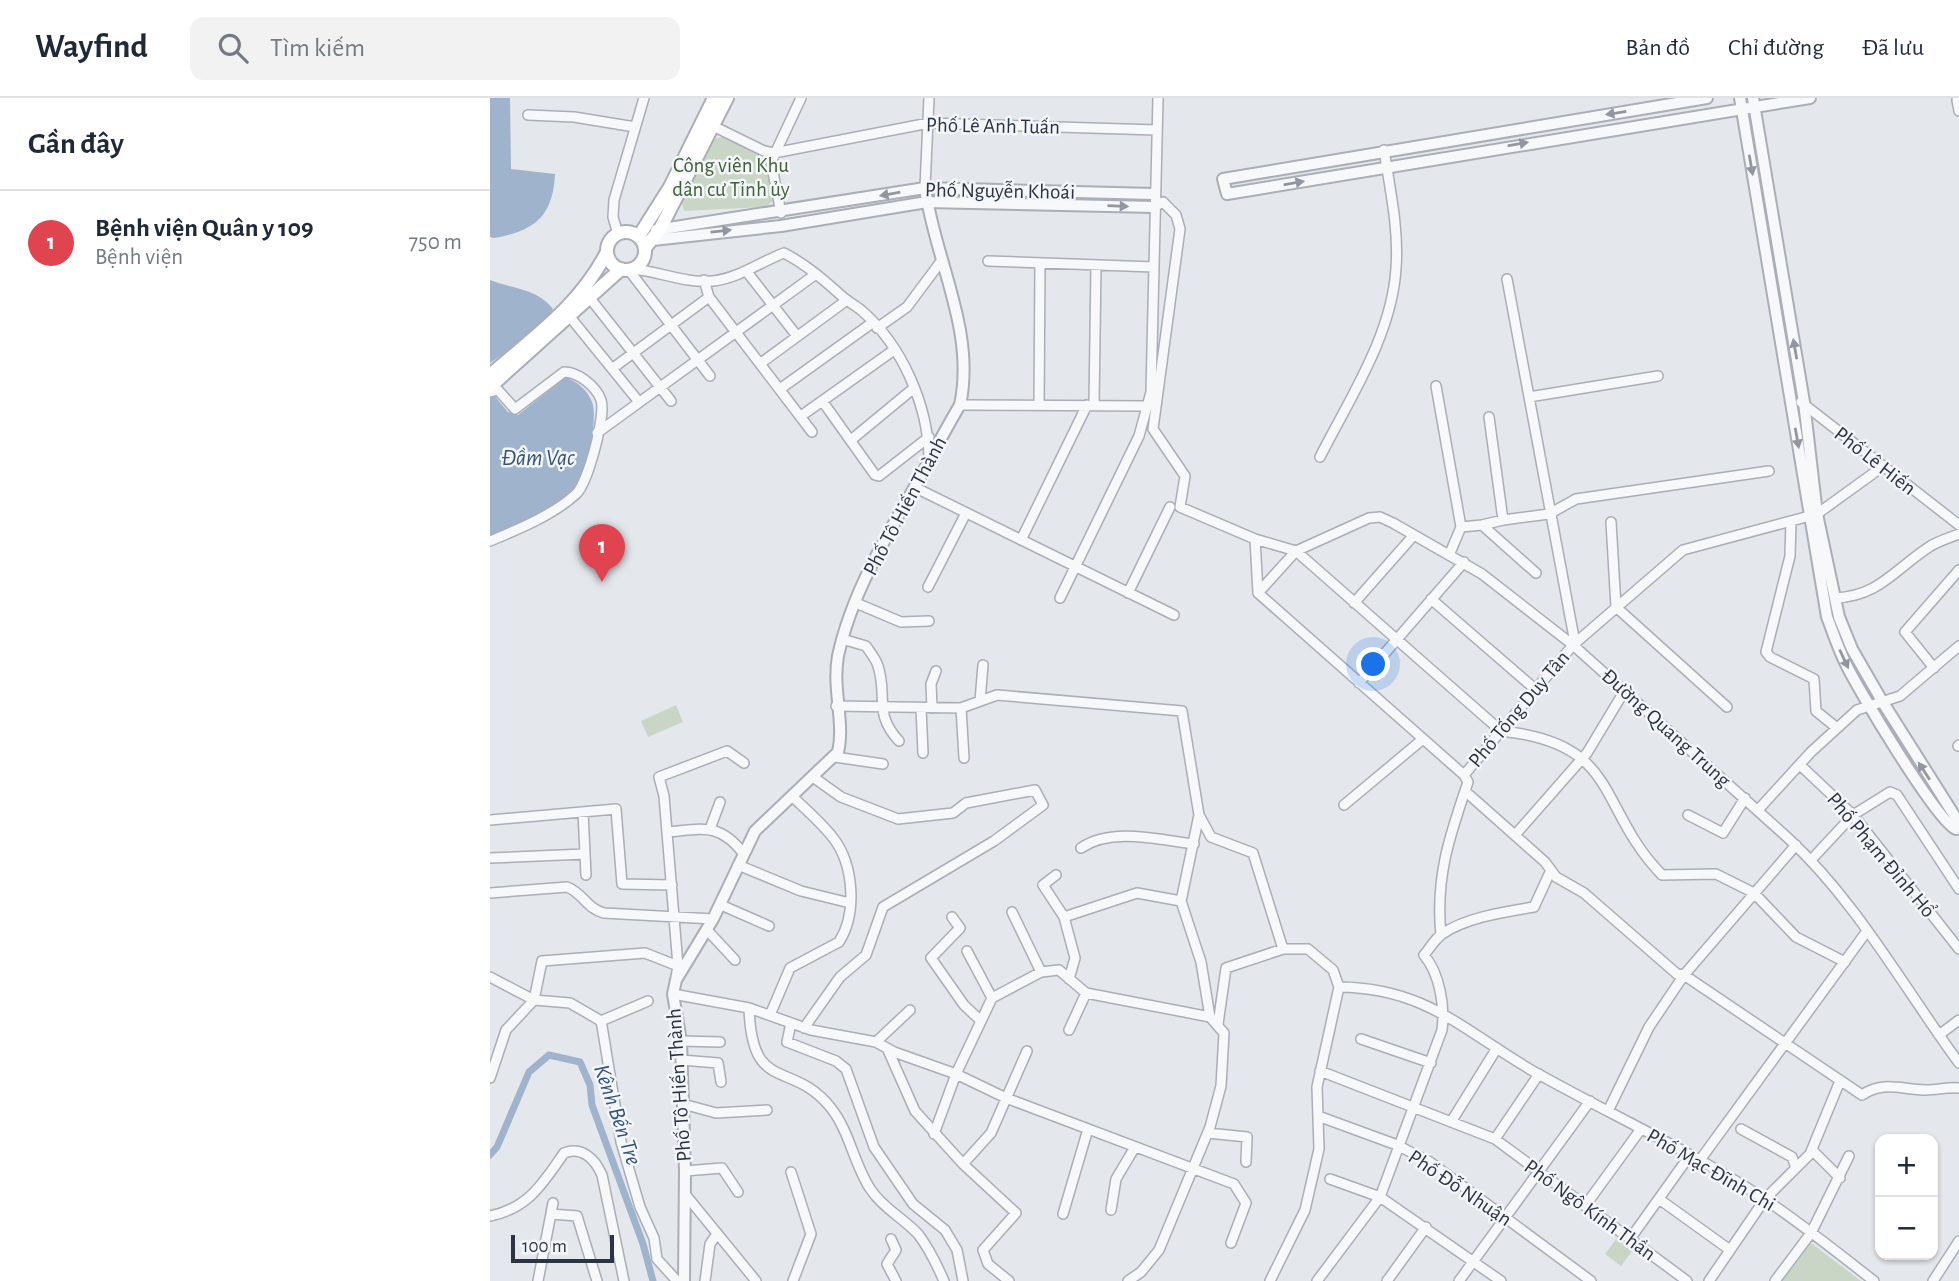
<!DOCTYPE html>
<html lang="vi">
<meta charset="utf-8">
<style>
:root{--surface:#fff;--page:#f2f2f3;--text:#1f2937;--muted:#747a83;--line:#e0e1e3;--accent:#d1495b}
body{margin:0;font-family:"Alegreya Sans",sans-serif;background:var(--page);color:var(--text)}
.controls{position:absolute;right:21px;bottom:21px;display:grid;overflow:hidden;border-radius:14px;box-shadow:0 2px 5px #0004}
.controls button{width:63px;height:63px;display:grid;place-items:center;padding:0;border:0;border-bottom:2px solid var(--line);background:var(--surface);color:var(--text);font:35px sans-serif}
.scale{position:absolute;left:21px;bottom:18px;width:103px;box-sizing:border-box;padding-left:7px;border:4px solid #2b3445;border-top:0;font-size:19px;line-height:24px;white-space:nowrap;color:#2b3445;-webkit-text-stroke:5px #f4f6f9;paint-order:stroke}
.you{position:absolute;left:884px;top:567px;width:24px;height:24px;margin:-18px;border:5px solid #fff;border-radius:50%;background:#1a73e8;box-shadow:0 0 0 10px #1a73e833}
.badge{display:grid;place-items:center;width:46px;height:46px;border-radius:50%;background:var(--accent);color:#fff;font-size:23px;font-weight:700}
.pin{position:absolute;translate:-50% -58px;filter:drop-shadow(0 2px 4px #0008)}
.pin::after{content:'';position:absolute;top:37px;width:24px;height:21px;background:inherit;clip-path:polygon(0 0,100% 0,50% 100%)}
.list{margin:0;padding:0;list-style:none}
h2{display:flex;justify-content:space-between;align-items:center;height:91px;margin:0;padding:0 28px;font-size:30px}
h2 small{font-size:23px;font-weight:400;color:var(--muted)}
.list li{display:grid;grid-template-columns:46px 1fr auto;gap:21px;align-items:center;box-sizing:border-box;height:105px;padding:0 28px;border-top:2px solid var(--line)}
.list b{display:block;font-size:26px;white-space:nowrap}
.list p{margin:0;font-size:23px;white-space:nowrap;color:var(--muted)}
.list em{font-size:23px;font-style:normal;color:var(--muted)}
.icon{flex:none;width:38px;height:38px;fill:none;stroke:currentColor;stroke-width:2;stroke-linecap:round;stroke-linejoin:round}
.map{position:relative;flex:none;width:1469px;height:1183px;overflow:hidden}
header{display:flex;align-items:center;gap:42px;box-sizing:border-box;height:98px;padding:0 35px;background:var(--surface);border-bottom:2px solid var(--line)}
header strong{font-size:33px}
nav{display:flex;gap:38px;margin-inline-start:auto;font-size:24px}
.search{width:490px;height:63px;background:var(--page);display:flex;align-items:center;gap:18px;box-sizing:border-box;padding:0 24px;border-radius:14px;color:var(--muted);font-size:26px}
main{display:flex}
aside{flex:1;background:var(--surface)}
.map>svg:first-child{display:block}
.green{fill:#c9d6c5}
.water{fill:#9fb4cc}
.lines{fill:none;stroke-linecap:round;stroke-linejoin:round}
.canal{stroke:#9fb4cc;stroke-width:7}
.minor-casing{stroke:#a9aeb7;stroke-width:12}
.tertiary-casing{stroke:#a9aeb7;stroke-width:14}
.secondary-casing{stroke:#a9aeb7;stroke-width:16}
.minor{stroke:#f7f8fa;stroke-width:9}
.tertiary{stroke:#f7f8fa;stroke-width:10}
.secondary{stroke:#fff;stroke-width:12}
.oneway{fill:#9196a0}
.labels{text-anchor:middle;dominant-baseline:central;stroke-width:5;stroke-linejoin:round;paint-order:stroke}
.street-label{font-size:21px;fill:#2b3445;stroke:#f4f6f9}
.park-label{font-size:21px;fill:#3f6138;stroke:#f4f6f9}
.water-label{font-size:23px;font-style:italic;fill:#34527a;stroke:#f4f6f9}
</style>
<header>
<strong>Wayfind</strong>
<div class="search"><svg class="icon" aria-label="search" viewBox="0 0 24 24"><circle cx="10" cy="10" r="6"/><path d="M15 15l6 6"/></svg>Tìm kiếm</div>
<nav><a>Bản đồ</a><a>Chỉ đường</a><a>Đã lưu</a></nav>
</header>
<main>
<aside>
<h2>Gần đây<small></small></h2>
<ul class="list">
<li><span class="badge" style="background:#e0444e">1</span><div><b>Bệnh viện Quân y 109</b><p>Bệnh viện</p></div><em>750 m</em></li>
</ul>
</aside>
<div class="map">
<svg width="1469" height="1183" viewBox="0 0 1469 1183">
<rect width="100%" height="100%" fill="#e4e7ec"/>
<path class="green" d="M234,38L277,61L285,101L276,109L194,113L192,105L225,41Z
M186,607L193,624L158,639L151,623Z
M1127,1140L1143,1152L1131,1168L1115,1156Z
M1321,1145L1371,1183H1292Z"/>
<path class="water" d="M0,0H20L21,71L65,76C63,120 43,133 4,140L0,139Z
M0,182C22,191 47,190 63,211L53,228L0,265Z
M76,279C88,285 97,291 102,304C109,322 95,384 81,396C57,414 27,427 0,439V298L3,296L18,314L28,317Z"/>
<g class="lines">
<path class="canal" d="M0,1057L7,1049L39,974L59,957L90,964L100,987L102,1007L153,1146L163,1183"/>
<defs>
<path id="minor" d="M1467,2L1469,13
M38,17L84,19L145,29
M223,28L274,53L284,55L439,25L667,32
M435,90L439,0
M664,109L673,104L686,117L690,131L663,331L695,378L690,409L765,441L806,453L1011,633C1131,645 1106,709 1172,777L1226,776L1264,795L1306,839L1355,864
M291,115L281,64L311,0
M128,136L123,119L124,102L154,0
M498,163L664,169
M138,171L220,278
M142,171C168,173 197,186 223,183C249,180 270,164 294,155C317,167 334,182 354,200C359,204 366,208 371,212C412,247 438,307 439,360
M257,174L307,238
M1017,181L1085,545
M214,182L219,199L322,334
M99,199L181,303
M80,219L149,304
M387,230L417,209L452,162
M271,265L357,202
M123,270L219,199
M946,288L971,429L960,455
M290,291L382,225
M0,294L8,292L25,311L74,274C88,274 106,288 111,302C116,317 98,385 86,396C63,417 29,431 0,443
M1039,299L1168,278
M333,304L385,377L389,378L439,339
M1311,304L1469,427
M470,307L655,308
M549,307L550,165
M604,307L606,167
M311,318L404,252
M999,319L1013,422L992,427L1046,475
M107,335L326,176
M361,342L424,290
M830,359C860,300 902,237 906,170C909,132 900,91 894,52
M424,389L684,517
M1013,422L1059,416L1086,401L1279,373
M1301,423L1300,458L1276,554L1280,559L1324,581L1326,613L1347,630
M1121,424L1126,509L1237,609
M971,429L992,427
M765,441L768,495
M531,442L597,307
M438,489L476,415
M638,495L680,409
M570,500L649,338L661,294L668,0
M1345,500C1389,498 1404,472 1439,449C1448,443 1459,440 1469,436
M941,501L1045,591
M366,505L411,524L439,523
M864,505L924,437
M352,541L376,548C380,554 386,561 388,568C398,599 383,615 409,643
M1444,570L1415,534L1469,472
M869,585L974,464
M490,603L493,567
M346,608L471,610L507,597L692,613L709,717L721,739L763,755L793,851
M431,610L433,655
M442,610L441,586L446,573
M471,610L474,660
M1468,648L1469,647
M345,659L393,666
M1310,667L1363,717L1469,851
M974,677L1083,547L1193,452L1327,416L1392,369
M975,693L1055,764L1066,779L1094,795L1187,876L1194,877L1372,997C1394,982 1412,992 1436,992C1447,992 1458,989 1469,990
M854,707L933,641
M1268,712L1321,654L1367,612L1410,598L1469,548
M93,714L96,777
M1198,717L1233,735L1255,700
M0,722L126,711L132,786L182,787
M220,731L230,704
M177,734C213,731 229,724 254,756
M1025,737L1097,655L1135,592
M591,750C622,729 669,742 704,746
M0,760L95,756
M1321,762L1363,717L1400,694L1407,697L1469,791
M248,767L311,793L360,805
M566,777L553,787L574,819L585,860L579,881
M0,795L77,789C93,795 97,811 114,815L223,821
M231,807L279,828
M522,814L551,874
M462,819L470,830L441,860L474,907L491,923
M574,819L647,795L691,803
M217,832L245,862
M951,837C945,779 960,737 978,684L974,677L768,495L806,453L879,420L890,419L903,425L992,476L1083,547L1298,740C1367,804 1414,890 1469,965
M477,853L502,900
M0,879L44,902L80,905L111,923
M186,879L188,868L174,698L169,679L237,653L254,665
M849,889C940,890 976,936 1050,977C1124,1018 1202,1054 1273,1100C1312,1126 1348,1155 1384,1183
M183,896L259,910L321,932L386,944L404,954L466,976L516,1000L744,1086L756,1105L741,1145
M158,903L111,923L112,928L131,1044L150,1109L164,1140L167,1161L187,1183
M259,910C262,998 301,960 341,1010C360,1034 364,1067 381,1092C393,1110 413,1120 428,1136C439,1150 447,1167 454,1183
M280,917L300,870L349,844C367,816 364,768 344,741C332,725 316,712 302,698
M301,925L297,944L346,963L356,971L384,1049L423,1106L455,1132L467,1152L473,1183
M728,926L736,870L793,851H818L843,872L849,889L827,989L829,1051L815,1112L780,1183
M314,930L350,879L376,857L393,809L504,743L553,707L545,692L476,705L463,715L408,721L351,699L323,679
M579,932L596,895
M1449,937L1469,922
M871,941L941,965
M191,943L230,944
M386,944L420,912
M397,950L425,1013L473,1066L526,1115L493,1152L498,1166L519,1183
M191,962L228,965L231,984
M830,973L1005,1041L1197,1183
M0,980L16,932L44,902L52,863L155,855L188,868
M193,1006L226,1015L277,1012
M1118,1013L1159,929L1194,877L1306,747
M828,1018L907,1047L940,1064L1101,1183
M961,1024L1007,950
M1251,1031L1302,1059L1306,1070
M718,1035L757,1039L756,1064
M444,1036L466,976L502,900L551,874L569,872L596,895L720,919
M1005,1041L1049,976
M1322,1052L1350,1080
M1210,1062L1377,833
M473,1066L501,1035L537,953
M195,1073L232,1070L248,1094
M301,1074L321,1136L303,1183
M840,1081L890,1099L1011,1183
M195,1096L266,1183
M1169,1101L1240,1152
M1095,1108L1151,1031
M621,1112L626,1081L645,1049
M61,1116L87,1118L107,1183
M573,1116L598,1031
M0,1118C39,1110 53,1085 74,1055C92,1048 105,1061 112,1077L134,1183
M401,1141L406,1152L397,1166L406,1183
M1140,1141L1200,1057
M48,1183L63,1105
M215,1183L220,1146L227,1136
M638,1183L651,1174L669,1152L720,1029L731,988L734,935L720,919L711,864L691,803L709,717
M827,1183L890,1099L952,932C955,909 950,876 934,857C940,850 945,841 952,836C977,819 1015,814 1044,809L1061,772
M897,1183L936,1129
M969,1183L1100,1003
M1219,1183L1275,1101L1320,1056L1350,983
M1285,1183L1321,1135L1359,1058
M1443,1183L1469,1143"/>
<path id="tertiary" d="M1217,0L733,81L737,96L1320,0
M1250,0L1337,519C1343,534 1348,550 1355,564C1365,587 1450,728 1466,731V720L1392,603L1362,551L1349,519L1327,416L1314,304L1263,0
M166,132L435,90L664,96
M163,142L291,128L437,104L664,109
M194,1183L195,1073L191,943L183,896L186,882L223,821L265,733L348,654C355,625 342,591 348,558C361,498 393,444 423,392C439,364 453,335 470,307C486,233 445,162 435,90"/>
<path id="secondary" d="M117 153a19 19 0 1 1 38 0a19 19 0 1 1-38 0Z
M149,138L180,89L224,0
M155,150L170,131L237,0
M0,277C46,237 89,208 117,154
M0,289L131,171"/>
</defs>
<use href="#minor" class="minor-casing"/>
<use href="#tertiary" class="tertiary-casing"/>
<use href="#secondary" class="secondary-casing"/>
<use href="#minor" class="minor"/>
<use href="#tertiary" class="tertiary"/>
<use href="#secondary" class="secondary"/>
</g>
<defs><path id="oneway-solid" d="M-6-.8H1V-3.2L6.5 0L1 3.2V.8H-6Z" transform="scale(1.75)"/></defs>
<g class="oneway">
<use href="#oneway-solid" transform="translate(1126 15) rotate(171)"/>
<use href="#oneway-solid" transform="translate(1028 46) rotate(-10)"/>
<use href="#oneway-solid" transform="translate(1261 67) rotate(80)"/>
<use href="#oneway-solid" transform="translate(804 85) rotate(-10)"/>
<use href="#oneway-solid" transform="translate(400 96) rotate(170)"/>
<use href="#oneway-solid" transform="translate(628 108) rotate(2)"/>
<use href="#oneway-solid" transform="translate(231 133) rotate(-6)"/>
<use href="#oneway-solid" transform="translate(1305 251) rotate(-100)"/>
<use href="#oneway-solid" transform="translate(1307 340) rotate(80)"/>
<use href="#oneway-solid" transform="translate(1354 561) rotate(65)"/>
<use href="#oneway-solid" transform="translate(1434 673) rotate(-123)"/>
</g>
<g class="labels">
<g class="street-label">
<text transform="translate(503 28) rotate(1)">Phố Lê Anh Tuấn</text>
<text transform="translate(510 93) rotate(1)">Phố Nguyễn Khoái</text>
<text transform="translate(1385 363) rotate(38)">Phố Lê Hiến</text>
<text transform="translate(415 408) rotate(-62)">Phố Tô Hiến Thành</text>
<text transform="translate(1029 611) rotate(-50)">Phố Tống Duy Tân</text>
<text transform="translate(1176 630) rotate(42)">Đường Quang Trung</text>
<text transform="translate(1391 757) rotate(50)">Phố Phạm Đỉnh Hổ</text>
<text transform="translate(189 987) rotate(-94)">Phố Tô Hiến Thành</text>
<text transform="translate(1221 1072) rotate(30)">Phố Mạc Đĩnh Chi</text>
<text transform="translate(970 1090) rotate(34)">Phố Đỗ Nhuận</text>
<text transform="translate(1100 1112) rotate(36)">Phố Ngô Kính Thần</text>
</g>
<g class="park-label">
<text x="241" y="67">Công viên Khu<tspan x="241" dy="24">dân cư Tỉnh ủy</tspan></text>
</g>
<g class="water-label">
<text x="48" y="360">Đầm Vạc</text>
<text transform="translate(127 1017) rotate(71)">Kênh Bến Tre</text>
</g>
</g>
</svg>
<div class="controls">
<button>+</button>
<button>−</button>
</div>
<div class="scale">100 m</div>
<div class="you"></div>
<div class="pin badge" style="left:112px;top:484px;background:#e0444e">1</div>
</div>
</main>
